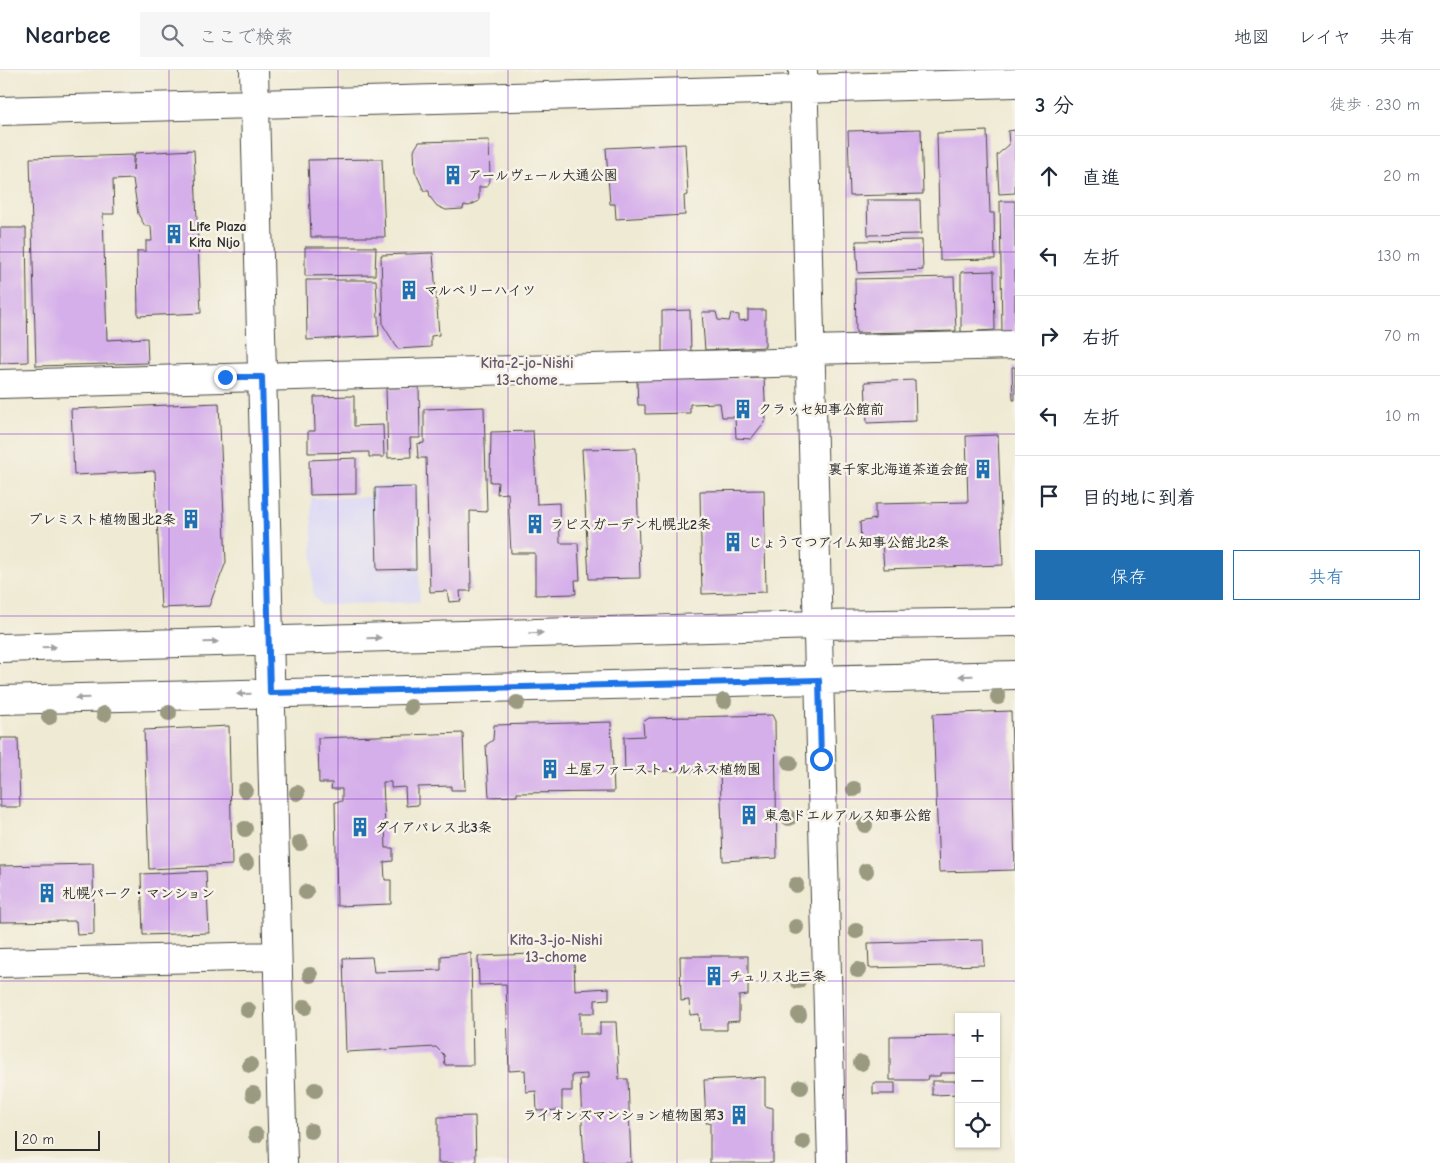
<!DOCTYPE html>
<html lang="ja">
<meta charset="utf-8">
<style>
:root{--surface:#fff;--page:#f6f6f7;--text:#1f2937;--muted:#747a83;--line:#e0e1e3;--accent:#1f6fb2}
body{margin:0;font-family:"Comic Neue","Klee One",sans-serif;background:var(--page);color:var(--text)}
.controls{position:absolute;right:15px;bottom:15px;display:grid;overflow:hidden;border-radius:0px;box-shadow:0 1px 4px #0004}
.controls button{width:45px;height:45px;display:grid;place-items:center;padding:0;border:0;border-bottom:1px solid var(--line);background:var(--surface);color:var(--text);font:25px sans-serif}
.scale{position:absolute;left:15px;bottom:12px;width:85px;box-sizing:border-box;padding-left:5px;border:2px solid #2b2b2b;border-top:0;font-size:14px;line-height:18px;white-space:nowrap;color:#2b2b2b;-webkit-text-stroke:4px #f7f3e8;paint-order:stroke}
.stop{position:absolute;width:15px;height:15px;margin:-11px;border:4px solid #1a73e8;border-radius:50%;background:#fff}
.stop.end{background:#1a73e8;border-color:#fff;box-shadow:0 1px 5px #0008}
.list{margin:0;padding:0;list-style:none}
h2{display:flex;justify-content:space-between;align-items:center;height:65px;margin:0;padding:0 20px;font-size:21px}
h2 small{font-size:16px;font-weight:400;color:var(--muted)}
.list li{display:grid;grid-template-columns:32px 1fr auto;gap:15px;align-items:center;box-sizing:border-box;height:80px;padding:0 20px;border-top:1px solid var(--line)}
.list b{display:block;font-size:19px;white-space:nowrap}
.list em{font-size:16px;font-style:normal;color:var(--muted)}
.actions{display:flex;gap:10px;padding:15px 20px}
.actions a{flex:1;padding:11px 0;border:1px solid var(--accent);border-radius:0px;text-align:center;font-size:18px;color:var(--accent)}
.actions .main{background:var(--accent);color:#fff}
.icon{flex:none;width:28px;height:28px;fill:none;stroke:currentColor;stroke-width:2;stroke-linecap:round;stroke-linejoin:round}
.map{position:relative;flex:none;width:1015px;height:1093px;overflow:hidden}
header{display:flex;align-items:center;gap:30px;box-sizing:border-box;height:70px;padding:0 25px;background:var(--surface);border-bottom:1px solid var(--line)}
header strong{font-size:24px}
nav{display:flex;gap:28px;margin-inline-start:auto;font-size:18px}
.search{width:350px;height:45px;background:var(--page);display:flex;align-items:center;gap:12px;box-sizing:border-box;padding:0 18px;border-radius:0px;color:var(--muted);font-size:19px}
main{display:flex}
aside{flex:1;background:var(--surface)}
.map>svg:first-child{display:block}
.built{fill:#d9d7f7}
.building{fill:#d5afea}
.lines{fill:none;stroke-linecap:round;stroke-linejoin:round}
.minor-casing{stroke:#484844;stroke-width:30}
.minor{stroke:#fff;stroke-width:28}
.tree{fill:#9a9a80}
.oneway{fill:#a0a0a0}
.route{stroke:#1a73e8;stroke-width:6}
.grid{fill:none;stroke:#7b2cbf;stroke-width:1;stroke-opacity:0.55}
.labels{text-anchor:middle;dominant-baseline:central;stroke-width:5;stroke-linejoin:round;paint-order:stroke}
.poi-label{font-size:14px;font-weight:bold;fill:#2b2b2b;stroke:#f7f3e8;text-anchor:start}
.neighbourhood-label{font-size:15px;font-weight:bold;fill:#66596e;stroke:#f7f3e8}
</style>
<header>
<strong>Nearbee</strong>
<div class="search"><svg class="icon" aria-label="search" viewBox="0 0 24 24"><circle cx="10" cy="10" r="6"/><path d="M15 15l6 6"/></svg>ここで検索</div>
<nav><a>地図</a><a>レイヤ</a><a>共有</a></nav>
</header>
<main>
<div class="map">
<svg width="1015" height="1093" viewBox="0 0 1015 1093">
<rect width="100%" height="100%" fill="#f7f3e8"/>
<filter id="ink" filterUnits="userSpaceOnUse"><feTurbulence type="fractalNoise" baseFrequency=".02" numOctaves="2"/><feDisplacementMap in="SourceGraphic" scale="10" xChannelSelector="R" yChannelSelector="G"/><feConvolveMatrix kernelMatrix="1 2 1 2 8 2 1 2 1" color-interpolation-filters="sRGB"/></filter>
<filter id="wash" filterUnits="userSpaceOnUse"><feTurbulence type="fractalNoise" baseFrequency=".0096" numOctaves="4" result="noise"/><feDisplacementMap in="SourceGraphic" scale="20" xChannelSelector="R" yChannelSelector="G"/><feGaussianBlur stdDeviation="1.12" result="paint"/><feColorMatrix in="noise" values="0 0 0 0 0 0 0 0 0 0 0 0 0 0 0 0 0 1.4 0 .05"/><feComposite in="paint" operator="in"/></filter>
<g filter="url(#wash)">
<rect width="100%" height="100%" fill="#efead3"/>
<path class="built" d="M417,415L420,532L321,535L313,525L311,428L371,427V416Z"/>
<g id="blocks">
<path class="building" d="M921,59L923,124L850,126L848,61Z
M1015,60V123L999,124L997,85L1009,75L1008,61Z
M987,61L990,143H994L995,189L940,190L937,63Z
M489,70L490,109L487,117H479V131L469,136L464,135L463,139L446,140L437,136L430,127L429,121H424L415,101L414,80L419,72Z
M685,74L688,125L684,126L685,145L616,149L615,134H610L606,78Z
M194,80L201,243L138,246L137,181H146V171H152L151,156H145L138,144L133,109L113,110L114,144H103L107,270L147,268L148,293L36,296L30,88L133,85V101L135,83Z
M382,89L385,167H311L308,90Z
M867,130H920L921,164L868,165Z
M1000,131H1015V262H1002Z
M0,158H26L28,292L0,293Z
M922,170L923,200L858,203L856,171Z
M305,177H376L375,205L305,206Z
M433,183L439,265L431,266V277L398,279L383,255L381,185Z
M994,201L995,260L961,262V202Z
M954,207L956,261L856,263L855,209Z
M306,210H376L379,266L307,270Z
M690,240L691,283L662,284V241Z
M748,240H765V277L705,280L702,242H716L718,250L729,251L731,244L739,245V251L748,250Z
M1012,297H1015V330H1013Z
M764,308L766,350L751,369L736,368L735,347H722L720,333L690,334V343L645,344V335H638L637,310Z
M915,310L916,351L867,353L865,312Z
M419,317L420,368H410L411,387L388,388L386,318Z
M354,326V356L383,355L384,387H369V382L308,383V361H315L314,327Z
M219,333L226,492L209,536L161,538L155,401L74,405L71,339Z
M484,337L487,442L470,441L471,521H460L461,531L449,532L447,521L430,522L426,388H418L417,374L424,373V339Z
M533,361L537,434L559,433L560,473H578L580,510H575L576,524L535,525V483H511L508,423L497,424L498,412H490L491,362Z
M998,365L1003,495L884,499L882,471L861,472L860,452L875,449V434L968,432L966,366Z
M636,378L640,508L589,509L582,379Z
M356,388V424L310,425L309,390Z
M415,417L416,499L377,500L375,418Z
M764,420L766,522L702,524L700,421Z
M1011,641L1015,800L939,802L933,644Z
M772,645L775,651L777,788L723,791L720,700L625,702L624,667L644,666L643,652L649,648Z
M611,652L614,722L517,723V726L489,727L486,675L493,670L494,655Z
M229,656L232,795L149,799L144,660Z
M463,663L465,720H451V716L418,717V735L406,736L405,717L391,718V712H383L386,778H393V791L384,792L385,810H391V834L337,836L335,732L342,731V719H331L332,713H319L318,668Z
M0,668H18L20,737H0Z
M93,794L94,864L77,865L76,851L0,852V796Z
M206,801L209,863L143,865L141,804Z
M983,870L984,895L869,898L868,873Z
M471,883L473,995H445L444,985L436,977L346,982L343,888L372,887L374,902L441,900V886Z
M533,884V891L574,889L575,920L609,918V929L595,930V943H580V964H600V952H616L619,1009H628L631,1093H584L580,1009H587V1004L572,1005V1021H562V1040L537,1041L536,1021L526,1022L525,1000L509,1001L506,914L479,915L478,886Z
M680,886H748V925L739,926V951L727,952V960H700L699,944L690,945L689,930L681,931Z
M959,965V1003H940V1006H928L927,1010H890V966Z
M765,1007V1036L773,1038V1093H710V1053H706L704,1010Z
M932,1011H959V1024L932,1025Z
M873,1013H895V1024H873Z
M475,1046L476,1093H438V1047Z"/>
</g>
</g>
<g filter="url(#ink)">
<use href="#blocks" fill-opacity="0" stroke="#484844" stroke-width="1"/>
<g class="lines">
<defs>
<path id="minor" d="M254,0L283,1093
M803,0L832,1093
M0,41L1015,13
M810,280L1015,275
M0,314L811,292
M0,578L818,555L1015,552
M0,630L1015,605
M0,893L277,886"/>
</defs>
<use href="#minor" class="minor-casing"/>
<use href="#minor" class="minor"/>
</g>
<g class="tree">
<circle cx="998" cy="627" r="8"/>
<circle cx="724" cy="631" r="8"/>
<circle cx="517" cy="633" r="8"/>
<circle cx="411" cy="637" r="8"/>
<circle cx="169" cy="643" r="8"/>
<circle cx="104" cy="644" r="8"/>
<circle cx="49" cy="647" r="8"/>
<circle cx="790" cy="693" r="8"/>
<circle cx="854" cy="719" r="8"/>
<circle cx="245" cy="720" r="8"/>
<circle cx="297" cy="723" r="8"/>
<circle cx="789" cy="748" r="8"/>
<circle cx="865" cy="755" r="8"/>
<circle cx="245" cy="759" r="8"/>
<circle cx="300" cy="773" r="8"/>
<circle cx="246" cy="793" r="8"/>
<circle cx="866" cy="801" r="8"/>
<circle cx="796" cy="815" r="8"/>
<circle cx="306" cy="822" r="8"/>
<circle cx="796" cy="857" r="8"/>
<circle cx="856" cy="861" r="8"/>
<circle cx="858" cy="900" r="8"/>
<circle cx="310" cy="905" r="8"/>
<circle cx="798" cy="911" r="8"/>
<circle cx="305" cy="937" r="8"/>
<circle cx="248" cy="940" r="8"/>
<circle cx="799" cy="945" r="8"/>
<circle cx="861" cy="993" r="8"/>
<circle cx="250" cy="995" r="8"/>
<circle cx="801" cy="1017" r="8"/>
<circle cx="315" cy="1020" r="8"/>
<circle cx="253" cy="1024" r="8"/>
<circle cx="311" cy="1061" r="8"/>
<circle cx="256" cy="1065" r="8"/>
<circle cx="803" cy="1072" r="8"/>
</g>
<defs><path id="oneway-solid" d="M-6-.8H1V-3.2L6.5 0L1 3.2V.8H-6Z" transform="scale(1.25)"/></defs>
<g class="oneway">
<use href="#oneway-solid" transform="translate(536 563) rotate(-2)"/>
<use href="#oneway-solid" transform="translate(374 568) rotate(-2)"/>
<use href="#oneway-solid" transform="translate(211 572) rotate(-2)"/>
<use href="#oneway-solid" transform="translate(49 577) rotate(-1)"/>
<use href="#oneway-solid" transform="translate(966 606) rotate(178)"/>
<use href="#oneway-solid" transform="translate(244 624) rotate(178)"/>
<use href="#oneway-solid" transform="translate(82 628) rotate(179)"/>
</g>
</g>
<g class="lines" filter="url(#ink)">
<path class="route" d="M225,307H262L270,623L819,610L821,689"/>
</g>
<path class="grid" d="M169,0V1093M338,0V1093M508,0V1093M677,0V1093M846,0V1093M0,182H1015M0,364H1015M0,546H1015M0,729H1015M0,911H1015"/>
<defs>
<symbol id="building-bare" viewBox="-9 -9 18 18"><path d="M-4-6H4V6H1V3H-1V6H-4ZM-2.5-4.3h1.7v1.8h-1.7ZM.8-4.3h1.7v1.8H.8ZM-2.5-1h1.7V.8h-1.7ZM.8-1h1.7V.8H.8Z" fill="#1f6fb2" stroke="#f7f3e8" stroke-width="2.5" paint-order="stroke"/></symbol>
</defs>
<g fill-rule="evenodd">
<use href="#building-bare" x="439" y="91" width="28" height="28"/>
<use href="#building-bare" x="160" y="150" width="28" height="28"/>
<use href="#building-bare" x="395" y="206" width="28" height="28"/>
<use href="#building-bare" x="729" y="325" width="28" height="28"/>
<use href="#building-bare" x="969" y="385" width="28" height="28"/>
<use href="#building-bare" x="177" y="435" width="28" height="28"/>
<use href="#building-bare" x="521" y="440" width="28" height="28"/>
<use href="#building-bare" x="719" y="458" width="28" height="28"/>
<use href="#building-bare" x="536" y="685" width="28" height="28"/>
<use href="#building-bare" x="735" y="731" width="28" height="28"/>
<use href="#building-bare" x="346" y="743" width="28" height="28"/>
<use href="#building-bare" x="33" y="809" width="28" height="28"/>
<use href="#building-bare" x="700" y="892" width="28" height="28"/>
<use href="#building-bare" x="725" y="1031" width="28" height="28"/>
</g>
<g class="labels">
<g class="poi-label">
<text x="468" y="105">アールヴェール大通公園</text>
<text x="189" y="156">Life Plaza<tspan x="189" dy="16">Kita Nijo</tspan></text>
<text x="424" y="220">マルベリーハイツ</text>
<text x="758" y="339">クラッセ知事公館前</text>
<text x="968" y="399" text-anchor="end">裏千家北海道茶道会館</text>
<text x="176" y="449" text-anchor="end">プレミスト植物園北2条</text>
<text x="550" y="454">ラピスガーデン札幌北2条</text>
<text x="748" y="472">じょうてつアイム知事公館北2条</text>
<text x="565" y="699">土屋ファースト・ルネス植物園</text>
<text x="764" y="745">東急ドエルアルス知事公館</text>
<text x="375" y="757">ダイアパレス北3条</text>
<text x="62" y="823">札幌パーク・マンション</text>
<text x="729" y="906">チュリス北三条</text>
<text x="724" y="1045" text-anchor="end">ライオンズマンション植物園第3</text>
</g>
<g class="neighbourhood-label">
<text x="527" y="293">Kita-2-jo-Nishi<tspan x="527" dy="17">13-chome</tspan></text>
<text x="556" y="870">Kita-3-jo-Nishi<tspan x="556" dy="17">13-chome</tspan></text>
</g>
</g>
</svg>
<div class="controls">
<button>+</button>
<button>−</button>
<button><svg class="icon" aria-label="locate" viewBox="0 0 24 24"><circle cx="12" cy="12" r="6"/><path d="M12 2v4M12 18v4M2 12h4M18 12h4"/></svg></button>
</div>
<div class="scale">20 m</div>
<div class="stop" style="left:821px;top:689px"></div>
<div class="stop end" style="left:225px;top:307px"></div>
</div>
<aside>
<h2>3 分<small>徒歩 · 230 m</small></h2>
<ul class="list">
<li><svg class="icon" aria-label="ahead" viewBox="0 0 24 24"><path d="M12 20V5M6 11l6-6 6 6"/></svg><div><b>直進</b></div><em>20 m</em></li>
<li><svg class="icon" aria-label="left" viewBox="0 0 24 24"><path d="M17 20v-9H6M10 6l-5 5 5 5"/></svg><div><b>左折</b></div><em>130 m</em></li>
<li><svg class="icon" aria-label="right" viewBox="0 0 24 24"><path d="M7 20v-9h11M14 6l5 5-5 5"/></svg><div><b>右折</b></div><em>70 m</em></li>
<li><svg class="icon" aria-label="left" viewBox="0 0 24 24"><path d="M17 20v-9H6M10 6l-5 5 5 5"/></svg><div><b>左折</b></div><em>10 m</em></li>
<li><svg class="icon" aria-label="arrive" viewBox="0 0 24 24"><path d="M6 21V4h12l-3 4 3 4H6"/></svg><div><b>目的地に到着</b></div></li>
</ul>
<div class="actions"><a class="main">保存</a><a>共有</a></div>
</aside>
</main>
